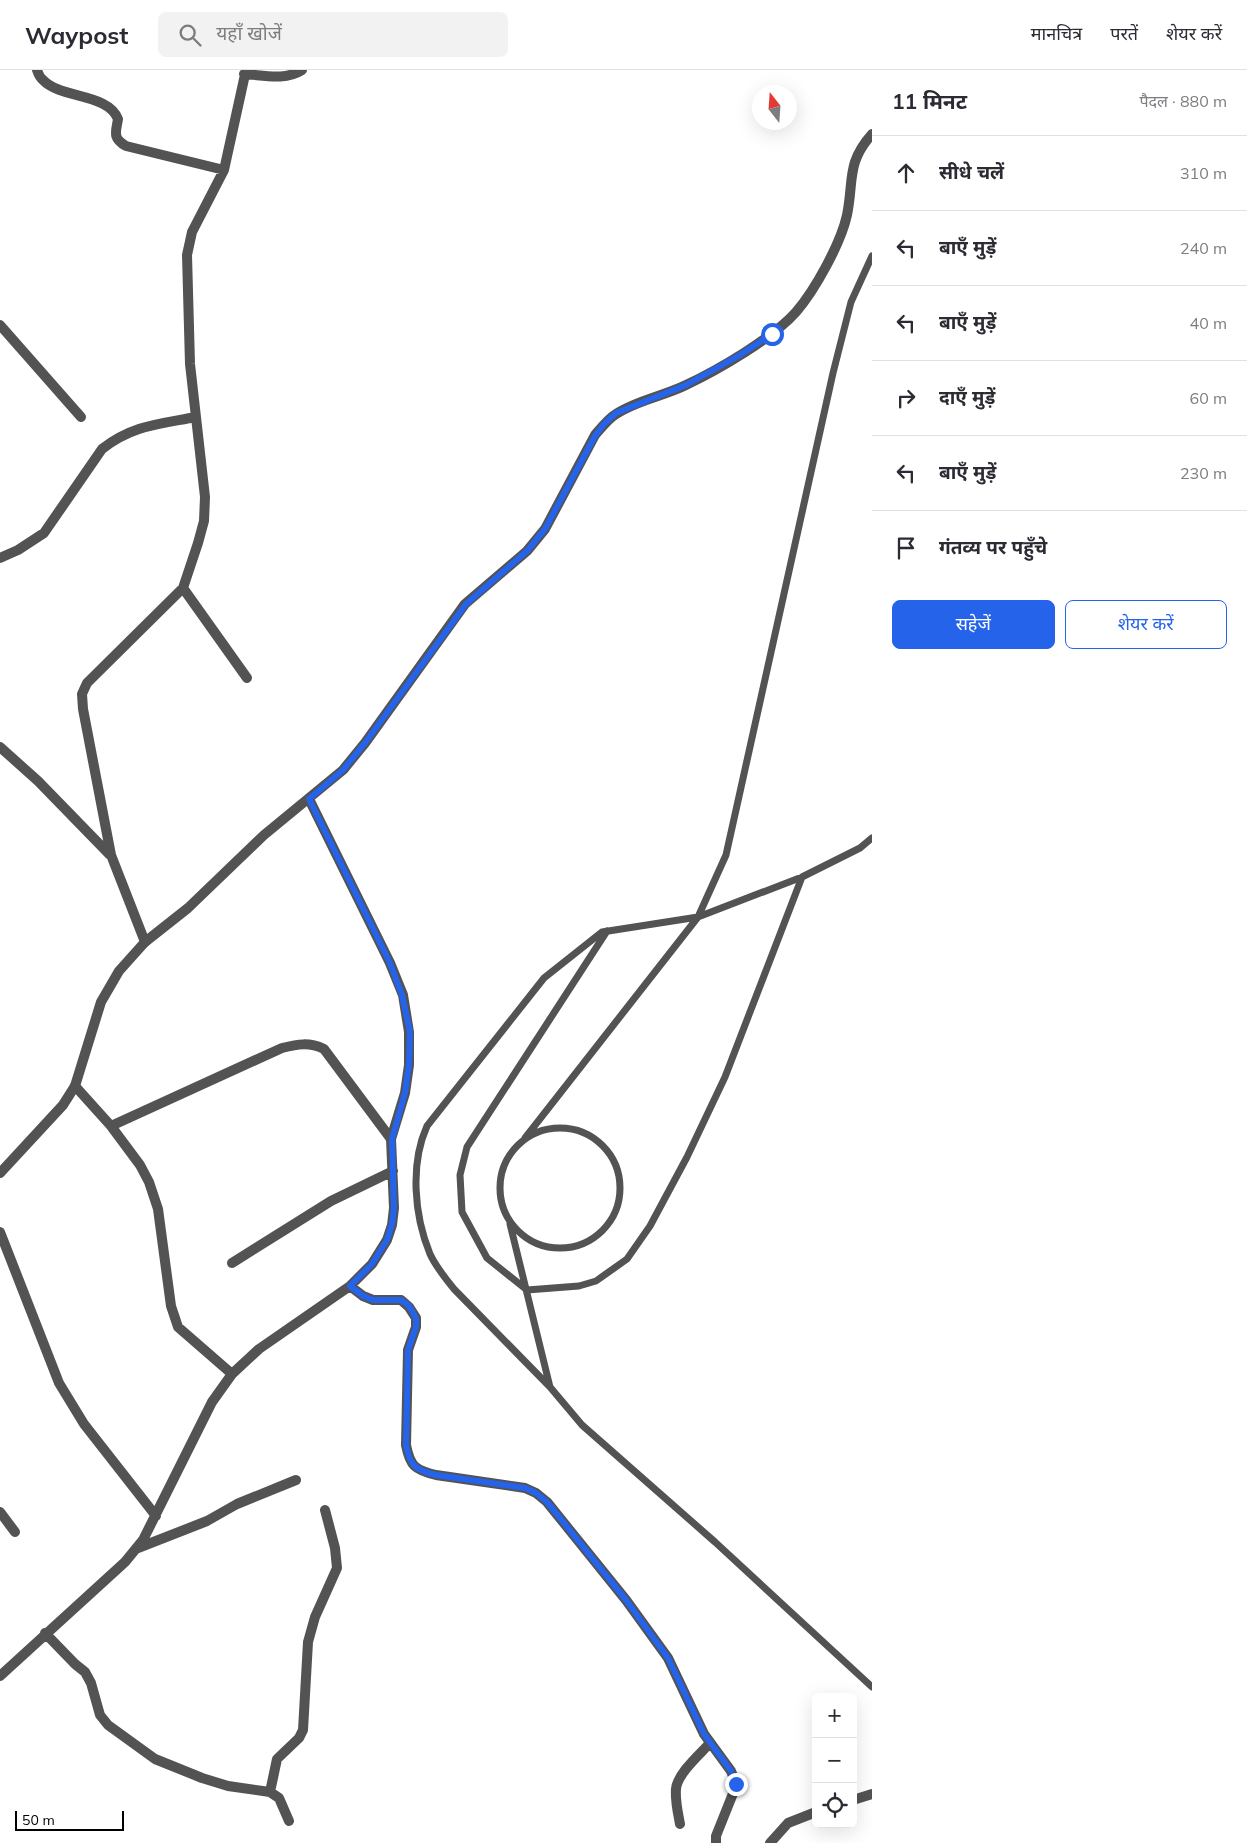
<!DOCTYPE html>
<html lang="hi">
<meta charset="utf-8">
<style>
:root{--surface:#fff;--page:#f2f2f3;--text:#2b2b33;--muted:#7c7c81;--line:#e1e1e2;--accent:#2563eb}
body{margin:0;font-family:Mulish,"Noto Sans Devanagari",sans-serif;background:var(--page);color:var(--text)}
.controls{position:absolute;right:15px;bottom:15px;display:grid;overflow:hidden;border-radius:8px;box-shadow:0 5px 20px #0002}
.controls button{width:45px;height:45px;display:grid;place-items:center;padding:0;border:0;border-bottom:1px solid var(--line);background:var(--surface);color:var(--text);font:25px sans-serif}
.compass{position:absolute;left:752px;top:15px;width:45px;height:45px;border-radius:50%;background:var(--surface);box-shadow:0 5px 20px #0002;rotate:343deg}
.scale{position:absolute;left:15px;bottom:12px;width:109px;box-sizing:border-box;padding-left:5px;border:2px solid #000;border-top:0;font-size:14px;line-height:18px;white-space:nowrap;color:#000;-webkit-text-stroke:4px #fff;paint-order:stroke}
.stop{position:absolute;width:15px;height:15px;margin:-11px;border:4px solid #2563eb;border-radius:50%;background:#fff}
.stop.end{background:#2563eb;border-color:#fff;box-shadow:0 1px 5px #0008}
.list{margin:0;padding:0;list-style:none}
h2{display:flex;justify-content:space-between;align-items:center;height:65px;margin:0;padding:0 20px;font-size:21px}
h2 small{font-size:16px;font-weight:400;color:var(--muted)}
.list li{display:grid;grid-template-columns:32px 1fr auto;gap:15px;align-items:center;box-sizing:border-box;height:75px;padding:0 20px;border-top:1px solid var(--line)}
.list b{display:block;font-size:19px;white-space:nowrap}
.list em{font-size:16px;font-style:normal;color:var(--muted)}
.actions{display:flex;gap:10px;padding:15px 20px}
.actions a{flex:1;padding:11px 0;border:1px solid var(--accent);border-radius:8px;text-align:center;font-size:18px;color:var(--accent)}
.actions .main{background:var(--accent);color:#fff}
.icon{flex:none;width:28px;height:28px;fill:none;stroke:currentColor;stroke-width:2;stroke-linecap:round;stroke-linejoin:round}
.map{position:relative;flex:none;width:872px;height:1773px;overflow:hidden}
header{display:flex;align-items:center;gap:30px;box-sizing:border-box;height:70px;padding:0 25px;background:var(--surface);border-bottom:1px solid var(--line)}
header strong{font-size:24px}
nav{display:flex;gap:28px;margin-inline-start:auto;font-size:18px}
.search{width:350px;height:45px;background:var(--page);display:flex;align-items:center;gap:12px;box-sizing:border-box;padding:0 18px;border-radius:8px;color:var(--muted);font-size:19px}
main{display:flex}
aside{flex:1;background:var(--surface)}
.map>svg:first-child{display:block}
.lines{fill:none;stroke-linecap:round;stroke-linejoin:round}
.service{stroke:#535353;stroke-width:7}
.minor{stroke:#535353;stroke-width:10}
.tertiary{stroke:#535353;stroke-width:10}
.route{stroke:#2563eb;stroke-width:6}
</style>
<header>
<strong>Waypost</strong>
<div class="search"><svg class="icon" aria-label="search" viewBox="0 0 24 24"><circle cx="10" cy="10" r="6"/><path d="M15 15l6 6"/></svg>यहाँ खोजें</div>
<nav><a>मानचित्र</a><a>परतें</a><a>शेयर करें</a></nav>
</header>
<main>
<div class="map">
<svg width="872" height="1773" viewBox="0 0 872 1773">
<rect width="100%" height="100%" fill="#fff"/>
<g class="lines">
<path class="service" d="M607,861L467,1077L460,1105L462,1142L487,1188L527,1220L579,1216L596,1211L627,1189L650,1156L687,1087L725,1007L802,807
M500 1118a60 60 0 1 1 120 0a60 60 0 1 1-120 0Z
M525,1068L698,847L726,785L833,303L851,232L872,186
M510,1154L550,1317L582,1355L715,1472L872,1617
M550,1317L454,1219C445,1208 436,1197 430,1184C414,1145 410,1094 427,1056L544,908L602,862L698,847L802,807L860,778L872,768"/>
<path class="minor" d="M37,0C38,3 40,8 43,10C61,29 108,23 118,49C116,62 112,68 126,76L224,100
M244,4C263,5 285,11 302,0
M0,255L81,347
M0,488L18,480L44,463L102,379C133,355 160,354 196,347
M183,518L198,473L204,451L205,427L190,294L187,185L192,162L224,100L246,0
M0,677L38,711L110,785
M145,872L111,785L83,639L82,624L87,613L183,518L247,608
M75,1016L111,1056L140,1095L149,1112L158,1139L171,1236L178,1257L232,1304
M111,1056L282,978C298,974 309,972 324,979L391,1069
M0,1162L59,1313L84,1354L156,1446
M232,1193L331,1131L393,1101
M350,1216L363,1226L373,1230H401L409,1237L416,1248V1257L408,1280L406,1375C410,1396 415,1400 436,1405L525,1418L536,1423L547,1432L626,1530L668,1588L704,1664L731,1701L736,1714L734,1721L716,1766V1773
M0,1442L15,1462
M138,1478L207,1451L237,1434L296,1410
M45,1563L75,1594L85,1602L91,1613L100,1645L108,1655L155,1689L202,1708L228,1716L270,1722L279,1728L289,1751
M0,1606L125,1492L143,1470L212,1332L232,1304L259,1279L350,1216L372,1194L387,1170L392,1155L394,1138L391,1069L405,1023L409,995V962L403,925L390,893L309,729
M270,1722L277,1689L299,1668L303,1660L308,1572L315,1547L337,1498L335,1478L325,1440
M853,1730L872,1724
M680,1754C678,1743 675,1731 676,1719C677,1704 700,1684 710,1673
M770,1773L788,1753L816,1742"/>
<path class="tertiary" d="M0,1103L63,1035L75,1016L101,932L119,901L145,872L188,838L264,765L343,700L365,673L465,534L527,481L545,459L595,365C601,358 608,349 616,344C637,330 664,326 686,315C718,300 773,268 796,242C815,220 841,173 847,145C854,111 846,93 872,64"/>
</g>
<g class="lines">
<path class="route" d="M736,1714L731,1701L704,1664L668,1588L626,1530L547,1432L536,1423L525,1418L436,1405C415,1400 410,1396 406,1375L408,1280L416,1257V1248L409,1236L401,1230H373L363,1226L350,1216L372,1194L387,1170L392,1154L394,1138L392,1069L405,1023L409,994L410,962L402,925L390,893L309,729L343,700L365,673L466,534L527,481L545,459L595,366L604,354L616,343L686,315L740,285L772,264"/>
</g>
</svg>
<div class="controls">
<button>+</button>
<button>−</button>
<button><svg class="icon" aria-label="locate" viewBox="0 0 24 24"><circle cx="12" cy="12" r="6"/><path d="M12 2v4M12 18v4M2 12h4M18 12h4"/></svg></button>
</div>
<svg class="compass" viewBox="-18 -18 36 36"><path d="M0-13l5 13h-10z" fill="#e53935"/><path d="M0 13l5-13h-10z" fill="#7c7c81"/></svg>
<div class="scale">50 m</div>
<div class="stop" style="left:772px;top:264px"></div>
<div class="stop end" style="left:736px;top:1714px"></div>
</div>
<aside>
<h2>11 मिनट<small>पैदल · 880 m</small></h2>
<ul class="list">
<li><svg class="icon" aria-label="ahead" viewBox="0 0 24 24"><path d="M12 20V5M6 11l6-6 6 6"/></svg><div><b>सीधे चलें</b></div><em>310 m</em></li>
<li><svg class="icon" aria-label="left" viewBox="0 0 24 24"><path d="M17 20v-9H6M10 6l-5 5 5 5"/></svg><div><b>बाएँ मुड़ें</b></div><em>240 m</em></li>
<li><svg class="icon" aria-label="left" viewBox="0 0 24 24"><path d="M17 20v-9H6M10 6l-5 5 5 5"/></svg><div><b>बाएँ मुड़ें</b></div><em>40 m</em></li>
<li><svg class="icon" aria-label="right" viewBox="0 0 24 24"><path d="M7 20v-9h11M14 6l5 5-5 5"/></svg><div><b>दाएँ मुड़ें</b></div><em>60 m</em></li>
<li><svg class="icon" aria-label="left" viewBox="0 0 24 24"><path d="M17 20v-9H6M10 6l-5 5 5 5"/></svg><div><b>बाएँ मुड़ें</b></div><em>230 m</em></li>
<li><svg class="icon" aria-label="arrive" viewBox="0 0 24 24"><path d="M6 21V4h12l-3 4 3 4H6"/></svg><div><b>गंतव्य पर पहुँचे</b></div></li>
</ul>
<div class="actions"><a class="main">सहेजें</a><a>शेयर करें</a></div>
</aside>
</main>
